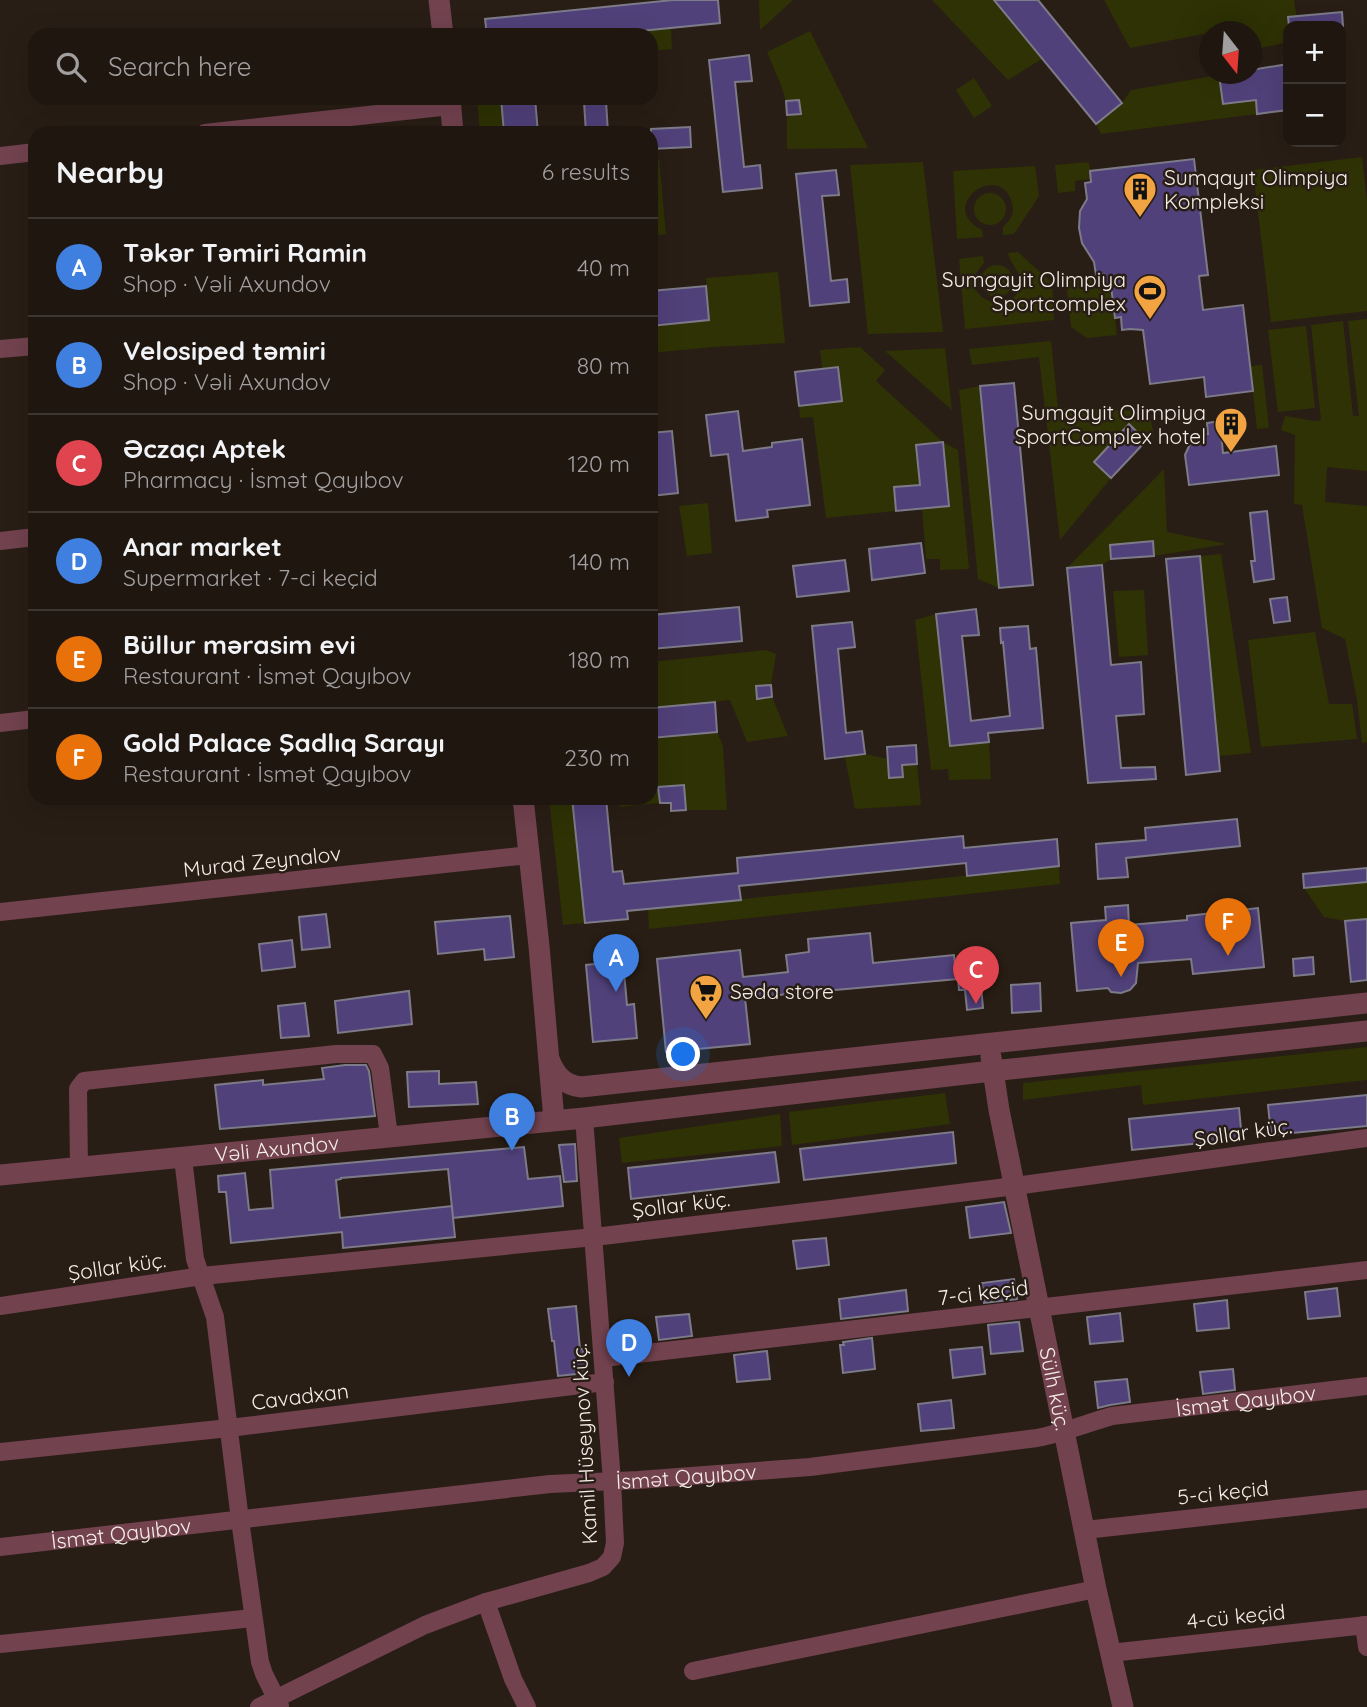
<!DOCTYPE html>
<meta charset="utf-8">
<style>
:root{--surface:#1f1610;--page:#2c231e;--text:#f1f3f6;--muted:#a19f9f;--line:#3c3530;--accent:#0f766e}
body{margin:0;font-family:Quicksand,sans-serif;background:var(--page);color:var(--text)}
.controls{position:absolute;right:21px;top:21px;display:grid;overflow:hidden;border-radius:14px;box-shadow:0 7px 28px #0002}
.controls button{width:63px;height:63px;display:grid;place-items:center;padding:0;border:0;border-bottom:2px solid var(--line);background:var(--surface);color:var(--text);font:35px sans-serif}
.compass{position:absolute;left:1199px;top:21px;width:63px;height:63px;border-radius:50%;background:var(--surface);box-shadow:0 7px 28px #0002;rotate:163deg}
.you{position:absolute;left:684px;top:1055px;width:24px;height:24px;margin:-18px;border:5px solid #fff;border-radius:50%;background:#1a73e8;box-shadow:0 0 0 10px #1a73e833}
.badge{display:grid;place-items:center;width:46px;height:46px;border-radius:50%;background:var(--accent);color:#fff;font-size:23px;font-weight:700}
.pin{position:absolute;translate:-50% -58px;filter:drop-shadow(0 2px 4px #0008)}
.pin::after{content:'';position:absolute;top:37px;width:24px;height:21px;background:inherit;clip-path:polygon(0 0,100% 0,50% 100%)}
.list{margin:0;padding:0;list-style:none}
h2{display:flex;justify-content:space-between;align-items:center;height:91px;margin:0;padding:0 28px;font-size:30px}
h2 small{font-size:23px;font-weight:400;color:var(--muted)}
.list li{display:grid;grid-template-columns:46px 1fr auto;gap:21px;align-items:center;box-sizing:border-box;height:98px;padding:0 28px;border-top:2px solid var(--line)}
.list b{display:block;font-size:26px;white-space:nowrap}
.list p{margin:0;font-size:23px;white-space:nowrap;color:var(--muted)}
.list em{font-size:23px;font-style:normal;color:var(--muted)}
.icon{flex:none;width:38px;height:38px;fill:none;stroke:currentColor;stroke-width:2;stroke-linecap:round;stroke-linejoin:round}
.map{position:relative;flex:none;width:1367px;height:1707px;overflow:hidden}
.search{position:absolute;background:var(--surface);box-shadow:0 7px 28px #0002;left:28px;top:28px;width:630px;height:77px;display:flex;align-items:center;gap:18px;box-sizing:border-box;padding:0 24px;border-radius:21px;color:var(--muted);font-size:26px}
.panel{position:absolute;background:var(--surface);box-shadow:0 7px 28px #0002;left:28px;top:126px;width:630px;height:679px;border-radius:21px}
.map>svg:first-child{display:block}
.green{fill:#2e3204}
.building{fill:#50417a;stroke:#7d7a89;stroke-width:2;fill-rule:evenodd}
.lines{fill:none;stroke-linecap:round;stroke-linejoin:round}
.minor{stroke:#72424f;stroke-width:18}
.tertiary{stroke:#72424f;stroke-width:21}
.labels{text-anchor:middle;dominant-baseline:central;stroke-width:5;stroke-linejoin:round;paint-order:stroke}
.poi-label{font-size:21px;fill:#f5ede7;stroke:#291e15;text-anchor:start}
.street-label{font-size:21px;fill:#f5ede7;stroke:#291e15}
</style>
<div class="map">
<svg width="1367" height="1707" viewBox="0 0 1367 1707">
<rect width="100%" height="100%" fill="#291e15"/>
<path class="green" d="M759,0H793L760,30Z
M932,0H994L1042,59L1008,80Z
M1104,0H1294L1298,26H1288V42L1252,50V32L1245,31L1244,27L1219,31L1210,32L1209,33L1130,48Z
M671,28L672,49L651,51V35H600Z
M810,31L868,148L787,149V115L801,113L799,100L786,101L781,85L767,52Z
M1219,75L1223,104L1256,100L1257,114L1101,134L1096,124L1122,103L1131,90Z
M974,78L992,106L974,118L956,90Z
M477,98H501L504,133H480Z
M1362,157L1367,202V311L1271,322L1253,170Z
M659,159L666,234L651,236V160Z
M923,162L943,332L868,334L850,165Z
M1089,162L1091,179L1075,181V191L1058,193L1055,165Z
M1035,166L1039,196L1014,234L1003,235V227C1010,220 1015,214 1012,203C1000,159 935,207 982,230L983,237L957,239L953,171Z
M974 209a16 16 0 1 1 32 0a16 16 0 1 1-32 0Z
M1018,252L1052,283L1054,320L965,329L959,259L983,256L984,263C950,297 1015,321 1020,284C1021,271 1010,264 1008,253Z
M981 281a16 16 0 1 1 32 0a16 16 0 1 1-32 0Z
M778,272L785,343L713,347L651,353V326L709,320L706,278Z
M1104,277L1106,287L1111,286L1117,335L1087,338L1071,327L1066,281Z
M1367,319V471L1327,467L1325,502L1367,506V742L1362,743L1357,700L1345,639L1322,628L1302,505L1294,504L1295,435L1281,430L1285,416L1315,421L1321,420L1311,325L1343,321L1353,416H1359L1348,321Z
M1306,326L1315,408L1278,412L1268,330Z
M1051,341L1058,408L1149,411L1154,436L1146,441L1129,425L1094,462L1111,478L1060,540L1039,357L972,365L969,349Z
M860,347L885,370L876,381L943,442L958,450L969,569L940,570V559H926L922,508L949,505L943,443L920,485L895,487L896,511L826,518L813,417L800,418L799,406L842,400L822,369L820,350Z
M945,348L952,410L885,351Z
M1262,365L1269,428L1257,429L1250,366Z
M980,386L999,588L978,579L959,390Z
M1164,469L1167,532L1227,544L1154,556L1152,541L1111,545V559L1102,565L1067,568Z
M708,503L712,553L687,556L679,506Z
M1221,554L1251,753L1219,756L1200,556Z
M1144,590L1148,655L1119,657L1113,591Z
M936,614L950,746L989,742L991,779L949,780L948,769L931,770L915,620Z
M1315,632L1329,704H1352L1357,739L1261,747L1248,640Z
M766,650L776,654L771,685L756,686L757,698L772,697L788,736L747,742L730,700L651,708V662Z
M717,732L723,746L727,810H686L684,785L659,787L660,803L620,807L619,798H651V738Z
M865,754L888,759L890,778L903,777L902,765L917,764L921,805L855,809L845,757Z
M549,798H572L585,923L563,925Z
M1059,866L1060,884L649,929L648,909Z
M1367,882V919L1345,921L1324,917L1304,888Z
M1367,1047V1080L1143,1105L1141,1085L1023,1100V1083Z
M945,1093L950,1124L792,1145L789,1112Z
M780,1114L782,1146L622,1163L619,1138Z"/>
<path class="building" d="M673,0H718L720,23L600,35H487L485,19Z
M994,0H1038L1122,103L1096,124Z
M1342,12L1343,26H1289L1288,17Z
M749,55L752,81L735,82L744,167L760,165L762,188L723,192L709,60Z
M1288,64V110L1257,114L1256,100L1223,104L1219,75L1251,74V70Z
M501,98H535L538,133H504Z
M799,100L801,114L787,115L786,101Z
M606,101L608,133H586L584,102Z
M690,127L691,147L651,149V129Z
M1194,159L1208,275L1199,276L1203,310L1243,305L1253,391L1206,397L1204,377L1150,384L1143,330L1130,329L1122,330L1121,317L1115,318L1111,286L1105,287L1104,274L1096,275L1094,262L1082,243L1079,228L1080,211L1087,199L1085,183L1091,182L1090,171Z
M836,170L839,195L822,196L831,281L847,279L849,302L810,306L796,174Z
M706,286L709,320L651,326V291Z
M838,367L842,401L799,406L795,372Z
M1014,383L1033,585L999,588L980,386Z
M738,411L743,451L772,447V443L802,439L810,505L767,510L768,517L736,521L728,454L711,456L706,415Z
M1220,421L1223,453L1276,446L1279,475L1189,485L1185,455L1194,435L1208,434L1207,423Z
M1129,424L1146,441L1111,478L1094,462Z
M672,431L678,493L651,496V433Z
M943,442L949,506L896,511L894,487L920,485L916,445Z
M1267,511L1274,579L1254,582L1251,561H1255L1250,513Z
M1153,541L1154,556L1111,559L1110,545Z
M921,543L925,573L872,580L869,549Z
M1200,556L1220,771L1186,775L1166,559Z
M845,560L849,591L797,597L793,566Z
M1102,565L1111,665L1141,662L1144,714L1116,716L1121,768L1155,767L1156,779L1088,783L1067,568Z
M1287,597L1290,621L1274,623L1270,599Z
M739,607L742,641L651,649V615Z
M976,609L979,635L962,636L971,721L1010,716L1003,642L1001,643L1000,628L1028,626L1030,649L1036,648L1043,728L988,733L989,742L950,746L936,614Z
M852,622L855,647L838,649L846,733L862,731L865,754L825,759L812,626Z
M771,685L772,697L757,699L756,686Z
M715,702L717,732L651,738V708Z
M916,745L917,764L902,765L903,777L889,778L887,747Z
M684,785L686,810L671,811V803H660L658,787Z
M572,798H606L613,872L622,871L624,884L738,873L737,858L963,836L964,848L1057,839L1059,866L967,876L966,863L739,886L741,900L627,911L628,919L585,923Z
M1237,819L1240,846L1126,858L1128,877L1098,879L1096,844L1146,840L1145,828Z
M1367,868V882L1304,888L1303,874Z
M1128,905L1129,925L1187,920V916L1258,908L1264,967L1193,974L1191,959L1138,963L1136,983L1130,990L1121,993L1111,992L1108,988L1077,991L1071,923L1106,920L1105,907Z
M326,914L330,947L302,950L299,917Z
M510,916L514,957L485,960L484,949L438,954L435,922Z
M1367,919V980L1351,982L1345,921Z
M870,933L873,963L954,955L955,965L979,963L983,1008L967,1010L965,990H959L958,979L745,998L750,1044L666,1052L657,959L740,950L743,977L788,972L786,955L809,952L808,939Z
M292,940L295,967L262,971L259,944Z
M1313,957L1314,974L1294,976L1293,959Z
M623,961L627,1005L634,1004L637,1038L593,1042L586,965Z
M1040,983L1041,1011L1012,1013L1011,985Z
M409,991L412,1024L338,1033L335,1001Z
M305,1003L309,1036L281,1038L278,1006Z
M345,1065H366L369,1071L375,1116L220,1129L215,1085L263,1080V1085L324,1079L322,1068Z
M439,1071V1084L476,1082L478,1104L409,1107L407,1072Z
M1367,1095V1126L1271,1135L1268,1105Z
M1239,1108L1242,1139L1132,1150L1129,1119Z
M953,1132L956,1163L804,1180L800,1149Z
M575,1144L577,1181L564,1182L559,1145Z
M524,1147L528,1179L560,1176L563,1206L453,1218L455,1237L343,1248L342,1232L231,1243L226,1192H219L218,1176L245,1173L249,1210L273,1208L270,1170ZM448,1169L453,1218L452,1206L340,1218L336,1180L341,1179V1178Z
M775,1152L779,1182L631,1199L628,1168Z
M1004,1202L1011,1233L970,1238L966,1207Z
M826,1238L829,1265L797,1269L793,1241Z
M1014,1279L1017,1299L984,1303L982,1283Z
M1337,1288L1340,1316L1308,1319L1305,1292Z
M906,1290L908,1311L841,1319L839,1299Z
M1227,1300L1229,1328L1197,1331L1194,1304Z
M576,1306L580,1349H583L586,1373L558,1376L554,1341H552L548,1309Z
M1120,1313L1123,1341L1090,1344L1087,1317Z
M689,1314L692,1336L659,1340L656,1317Z
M1019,1322L1023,1351L991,1354L988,1325Z
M872,1338L875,1369L843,1373L840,1345H844L843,1342Z
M982,1347L985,1374L953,1378L950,1350Z
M767,1351L770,1379L737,1382L734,1355Z
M1233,1369L1235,1390L1203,1394L1200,1372Z
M1127,1379L1130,1402L1110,1405L1098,1408L1095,1382Z
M951,1400L954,1428L921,1431L918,1404Z"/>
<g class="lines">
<g class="minor">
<path d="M205,133L450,106"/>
<path d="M0,156L35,152"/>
<path d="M0,349L35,346"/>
<path d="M0,541L35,537"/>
<path d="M0,723L35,719"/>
<path d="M0,912L529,855"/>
<path d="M183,1158L195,1259L215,1317L240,1520L260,1662L264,1674L280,1706"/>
<path d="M79,1166L78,1089L84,1081L336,1054H373L380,1068L389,1136"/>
<path d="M0,1306L202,1276L594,1237L831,1209L1015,1186L1367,1138"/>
<path d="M603,1358L1367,1270"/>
<path d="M0,1452L229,1428L605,1382"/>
<path d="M1085,1530L1367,1499"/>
<path id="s1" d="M0,1547L550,1484L638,1480L810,1467L1037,1438C1063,1433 1087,1423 1112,1416L1367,1386"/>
<path d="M486,1602L513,1679L527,1707"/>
<path d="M1364,1625L1367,1647"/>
<path d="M0,1644L253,1618"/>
<path d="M1110,1653L1367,1625"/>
<path d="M693,1671L1096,1589"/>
<path d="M259,1707L425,1625L486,1602L589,1573L603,1567L612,1557L615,1543L612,1481L584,1118"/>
</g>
<g class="tertiary">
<path d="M439,0L443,35"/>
<path d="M450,98L453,133"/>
<path d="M523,798L539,946L554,1120"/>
<path id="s2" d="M991,1057L999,1110L1096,1589L1123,1707"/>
<path d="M549,1059C555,1075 564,1085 581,1087L1367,1003"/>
<path id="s3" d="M0,1175L584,1118L992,1071L1367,1031"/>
</g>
</g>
<defs>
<symbol id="building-pin" viewBox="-11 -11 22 30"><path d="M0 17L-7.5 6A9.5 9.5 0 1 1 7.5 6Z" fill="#f3a442" stroke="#291e15"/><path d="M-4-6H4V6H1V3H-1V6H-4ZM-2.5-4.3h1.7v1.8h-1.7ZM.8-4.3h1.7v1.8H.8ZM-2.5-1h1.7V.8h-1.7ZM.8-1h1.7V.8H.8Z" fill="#111"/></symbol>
<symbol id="stadium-pin" viewBox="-11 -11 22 30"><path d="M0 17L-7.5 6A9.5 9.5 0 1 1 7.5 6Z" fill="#f3a442" stroke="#291e15"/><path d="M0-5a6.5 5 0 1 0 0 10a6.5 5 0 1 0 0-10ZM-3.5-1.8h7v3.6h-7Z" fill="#111"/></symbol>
<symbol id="supermarket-pin" viewBox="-11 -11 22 30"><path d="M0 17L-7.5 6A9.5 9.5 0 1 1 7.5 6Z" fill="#f3a442" stroke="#291e15"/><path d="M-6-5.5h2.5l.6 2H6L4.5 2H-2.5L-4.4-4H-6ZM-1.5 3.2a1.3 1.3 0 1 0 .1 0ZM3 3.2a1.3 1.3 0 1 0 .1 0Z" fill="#111"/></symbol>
</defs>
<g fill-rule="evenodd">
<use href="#building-pin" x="1121" y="170" width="38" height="52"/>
<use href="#stadium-pin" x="1131" y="272" width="38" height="52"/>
<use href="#building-pin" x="1212" y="405" width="38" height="52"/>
<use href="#supermarket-pin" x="687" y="972" width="38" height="52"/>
</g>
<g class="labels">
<g class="poi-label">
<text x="1164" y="177">Sumqayıt Olimpiya<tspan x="1164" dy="24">Kompleksi</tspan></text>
<text x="1126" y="279" text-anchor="end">Sumgayit Olimpiya<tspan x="1126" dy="24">Sportcomplex</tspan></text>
<text x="1206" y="412" text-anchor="end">Sumgayit Olimpiya<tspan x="1206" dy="24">SportComplex hotel</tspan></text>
<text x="730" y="991">Səda store</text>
</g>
<g class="street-label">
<text transform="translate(262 861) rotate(-6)">Murad Zeynalov</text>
<text transform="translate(1243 1132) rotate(-8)">Şollar küç.</text>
<text stroke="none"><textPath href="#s3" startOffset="278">Vəli Axundov</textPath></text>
<text transform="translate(681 1204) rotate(-7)">Şollar küç.</text>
<text transform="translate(117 1266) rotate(-8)">Şollar küç.</text>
<text transform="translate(983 1292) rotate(-7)">7-ci keçid</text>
<text stroke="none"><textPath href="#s2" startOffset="338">Sülh küç.</textPath></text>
<text transform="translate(300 1396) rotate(-7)">Cavadxan</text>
<text stroke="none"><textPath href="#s1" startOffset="1256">İsmət Qayıbov</textPath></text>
<text transform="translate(584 1444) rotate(-93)">Kamil Hüseynov küç.</text>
<text stroke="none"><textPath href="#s1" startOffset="690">İsmət Qayıbov</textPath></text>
<text transform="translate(1223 1492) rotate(-6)">5-ci keçid</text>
<text stroke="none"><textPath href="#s1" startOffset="122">İsmət Qayıbov</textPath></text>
<text transform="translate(1236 1616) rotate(-6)">4-cü keçid</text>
</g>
</g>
</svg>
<div class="controls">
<button>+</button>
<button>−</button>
</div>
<svg class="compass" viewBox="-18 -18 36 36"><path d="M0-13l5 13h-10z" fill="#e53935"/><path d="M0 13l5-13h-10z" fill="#a19f9f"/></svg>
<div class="you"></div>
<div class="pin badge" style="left:616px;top:992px;background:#3f7fe0">A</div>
<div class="pin badge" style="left:512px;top:1151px;background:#3f7fe0">B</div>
<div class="pin badge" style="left:976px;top:1004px;background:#e0444e">C</div>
<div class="pin badge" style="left:629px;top:1377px;background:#3f7fe0">D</div>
<div class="pin badge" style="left:1121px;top:977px;background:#e8710a">E</div>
<div class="pin badge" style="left:1228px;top:956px;background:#e8710a">F</div>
<div class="search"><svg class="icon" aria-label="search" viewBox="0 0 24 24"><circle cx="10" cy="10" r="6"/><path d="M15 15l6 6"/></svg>Search here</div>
<section class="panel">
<h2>Nearby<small>6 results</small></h2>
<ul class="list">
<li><span class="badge" style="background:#3f7fe0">A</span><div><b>Tәkәr Tәmiri Ramin</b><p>Shop · Vəli Axundov</p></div><em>40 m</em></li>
<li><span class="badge" style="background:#3f7fe0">B</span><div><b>Velosiped təmiri</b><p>Shop · Vəli Axundov</p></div><em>80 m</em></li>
<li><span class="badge" style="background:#e0444e">C</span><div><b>Əczaçı Aptek</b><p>Pharmacy · İsmət Qayıbov</p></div><em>120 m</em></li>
<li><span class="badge" style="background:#3f7fe0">D</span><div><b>Anar market</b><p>Supermarket · 7-ci keçid</p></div><em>140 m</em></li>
<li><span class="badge" style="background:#e8710a">E</span><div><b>Büllur mərasim evi</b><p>Restaurant · İsmət Qayıbov</p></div><em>180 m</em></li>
<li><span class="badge" style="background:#e8710a">F</span><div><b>Gold Palace Şadlıq Sarayı</b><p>Restaurant · İsmət Qayıbov</p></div><em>230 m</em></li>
</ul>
</section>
</div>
